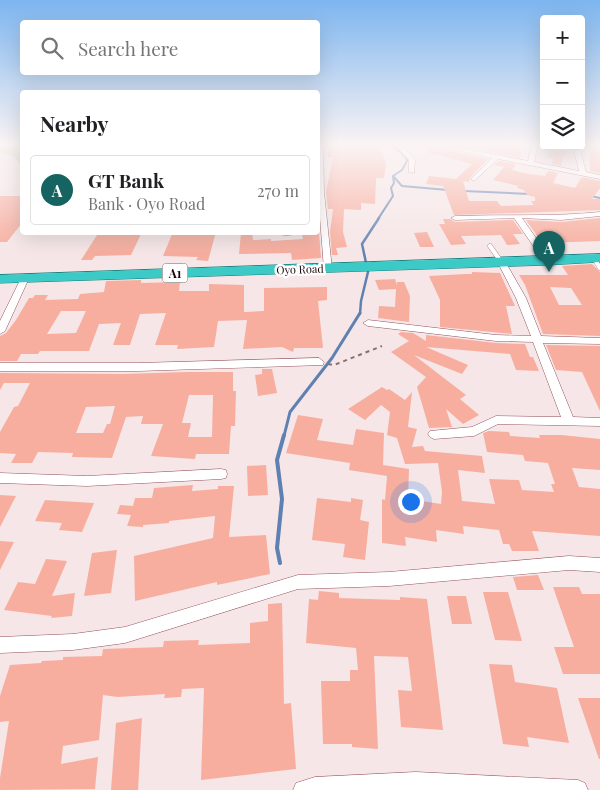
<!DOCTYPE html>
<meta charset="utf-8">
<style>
:root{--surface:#fff;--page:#f6f6f6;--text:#202124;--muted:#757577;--line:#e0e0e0;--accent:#156462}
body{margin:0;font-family:"Playfair Display",serif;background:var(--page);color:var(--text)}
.controls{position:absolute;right:15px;top:15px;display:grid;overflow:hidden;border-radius:5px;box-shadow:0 5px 20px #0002}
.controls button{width:45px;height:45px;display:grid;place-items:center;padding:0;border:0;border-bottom:1px solid var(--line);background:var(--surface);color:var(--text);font:25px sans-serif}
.you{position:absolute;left:410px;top:501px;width:18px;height:18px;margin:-12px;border:4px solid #fff;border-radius:50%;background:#1a73e8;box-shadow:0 0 0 8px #1a73e833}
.badge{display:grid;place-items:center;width:32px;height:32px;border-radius:50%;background:var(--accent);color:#fff;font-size:16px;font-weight:700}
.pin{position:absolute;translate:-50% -41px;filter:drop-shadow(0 1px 2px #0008)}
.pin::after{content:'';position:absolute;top:26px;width:18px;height:15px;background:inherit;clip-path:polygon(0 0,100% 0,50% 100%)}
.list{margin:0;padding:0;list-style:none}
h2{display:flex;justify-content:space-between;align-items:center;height:65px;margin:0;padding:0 20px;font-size:21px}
h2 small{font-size:16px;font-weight:400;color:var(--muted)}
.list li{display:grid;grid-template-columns:32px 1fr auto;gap:15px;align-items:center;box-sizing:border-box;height:70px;margin:0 10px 10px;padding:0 10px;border:1px solid var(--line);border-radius:5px}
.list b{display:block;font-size:19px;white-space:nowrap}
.list p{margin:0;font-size:16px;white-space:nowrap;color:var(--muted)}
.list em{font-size:16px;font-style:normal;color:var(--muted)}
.icon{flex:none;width:28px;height:28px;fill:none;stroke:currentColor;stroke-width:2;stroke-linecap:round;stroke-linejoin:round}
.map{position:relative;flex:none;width:600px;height:790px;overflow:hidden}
.search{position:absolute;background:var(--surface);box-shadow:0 5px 20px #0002;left:20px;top:20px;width:300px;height:55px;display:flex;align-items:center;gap:12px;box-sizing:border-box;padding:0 18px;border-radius:5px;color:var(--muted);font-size:19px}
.panel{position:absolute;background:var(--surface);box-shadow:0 5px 20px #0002;left:20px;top:90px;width:300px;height:145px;border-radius:5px}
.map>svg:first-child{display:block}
.green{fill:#a4cc84}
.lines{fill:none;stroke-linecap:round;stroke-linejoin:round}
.stream-far3{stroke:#5f81b1;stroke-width:2}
.stream-far2{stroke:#5f81b1;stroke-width:2.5}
.stream-far1{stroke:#5f81b1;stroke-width:3}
.stream{stroke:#5f81b1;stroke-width:4}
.building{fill:#f7ae9f;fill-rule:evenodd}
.service-casing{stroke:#94525b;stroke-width:5}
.minor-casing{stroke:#94525b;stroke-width:1}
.trunk-casing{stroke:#117c7b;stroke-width:1}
.path{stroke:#857174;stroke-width:2;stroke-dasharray:4 4;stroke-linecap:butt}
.service{stroke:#fff;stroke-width:4.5}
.minor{fill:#fff;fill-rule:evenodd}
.trunk{fill:#3ccac7;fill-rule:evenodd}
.labels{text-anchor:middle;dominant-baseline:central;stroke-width:5;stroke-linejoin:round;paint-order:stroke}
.far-street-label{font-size:11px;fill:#1c0408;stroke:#fff}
.shield{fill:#fff;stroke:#604f52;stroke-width:1}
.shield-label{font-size:12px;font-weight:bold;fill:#1c0408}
</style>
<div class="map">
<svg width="600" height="790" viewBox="0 0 600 790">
<rect width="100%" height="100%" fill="#f6e6e7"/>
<path class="green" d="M0,144H22V166L14,156L0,152Z"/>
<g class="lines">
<path class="stream-far3" d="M393,176L402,186L448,190
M464,191L530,194
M591,196L600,198
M378,219L393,196L391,188L394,183L393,176L402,170L407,161L406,157L391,144"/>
<path class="stream-far2" d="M360,314L361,301L368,272L362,244L379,218"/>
<path class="stream-far1" d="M284,436L290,412L332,358L360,313"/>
<path class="stream" d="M280,563L277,548L282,499L277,460L284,435"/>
</g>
<path class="building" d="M327,144H379L386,164L384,178H376L375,204L361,203V210L344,209L343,232L347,247L336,248L338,255H332L330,232L333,209H328L326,192L333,157H328Z
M462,144H520L522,155L520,158L460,146Z
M589,144H600V173L590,171Z
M549,146H567L561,166L551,164L554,158H548Z
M432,147L488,159L470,178L469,182L463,181L469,201H497L501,206L534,205L531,201H535V197L527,195L524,190L517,188L518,186L493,180L504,167L494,165L499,161L516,164L512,170L529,174L545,176L548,171L558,173L553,183L575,188L582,177L600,181V188L592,199H600V210L454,215L443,186L426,184L429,176L456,179L472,164L426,152Z
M0,196H22V223L7,242H0Z
M600,218V241L573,242L542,243L526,220L561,222Z
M443,219H450L455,222L513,220L523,234H513L520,244L507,245L501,235L461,236L466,244L451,245L439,224H445Z
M99,232H142L131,255L95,256L92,260H81Z
M173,232H216L208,261L196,260L198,257L163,256Z
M252,232L253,240L271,239V241L303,239L302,235L319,232L321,258L292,260L291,253L239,254L241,233Z
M427,232L434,247H420L414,233Z
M592,264L600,272V336L543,334L525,285L519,275H568L562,266ZM550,287L571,288L582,305H559Z
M472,272L500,273L515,306H506L512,334L440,327V300L429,276L466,274H472Z
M395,279L397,285V282H404L410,296L409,322L378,318L379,306L395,307L396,289L379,290L375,280Z
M141,280V283L180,282L179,291H209V284L244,285V312L264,311V288L327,287V300L318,301L323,348H294L293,352L282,347L243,349L247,320L218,321L214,347L177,349L178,345H155L166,313L140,314L130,345H113L121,323L99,324L89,351H40L38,354H21L17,361H0V336L6,333L16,320L29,298H33L35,295H48L45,300L78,299L80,294L104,292L106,281ZM61,311H86L76,333L47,334Z
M401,332L413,333L426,341V335L496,343L525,344L530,357H533L539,371L516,370L510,354L426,347L468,365L462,374L414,355L466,395L460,399L479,415L463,424L446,409L452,427L429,428L417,387L426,377L391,352L409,341L398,334Z
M546,345L600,346V411L582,372L556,370Z
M262,369H272L277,393L258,396L255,375L262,374Z
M187,372H233V391H236L235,426H231L229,454H196L195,459L151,456L163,424H141L143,416L126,417L112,458L72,457L73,453L38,452L32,463H11L16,454L0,453V432L14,407L18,406L30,383H4L0,390V373L123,374ZM189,395H213L212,437H188L191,423H182ZM115,406L110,424H107L103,433H76L86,407Z
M382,387L387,390L389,389L405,400L412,392L408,427L417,429L412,447L423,446L425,451L482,456L485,473L458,470L462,501L495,504L489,479L519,480L522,490L554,492L551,484H555L548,463L525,461L523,455L487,452L483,433L489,431L509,432L510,436L540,438L539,435H562L600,439V470L572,468L579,487L600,489V536L532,531L539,551H512L509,544H503L499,530L463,526L464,534L436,530L437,542L405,537L406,546L382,543V499L385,500L387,476L349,470L350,463L286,453L298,415L323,419L317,440L353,445L356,429L384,433L383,465L409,469L408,499L441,504L442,492L438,463L405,464L397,438L387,435L390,412L381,405L365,420L348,409Z
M266,465L268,495L248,496L247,466Z
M193,485L192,491L218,489V486H234L229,537L266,535L270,574L217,585V582L135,601L134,556L213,538L215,516L169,521V523L143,525V527L127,526L131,515L117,514L120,505L133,506L135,498H152L154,488Z
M0,495L16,496L0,527Z
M317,498L351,502V498L363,500L360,520L369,522L365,560L343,557L345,544L312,540Z
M45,500L94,503L82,532L59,530L62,523L35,521Z
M0,541L14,542L0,570Z
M117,550L111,593L84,596L92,553Z
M46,559L67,561L52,596L75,593L72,616L51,618L52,616L4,610L18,582L35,584Z
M538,575L544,590H517L513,577Z
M553,587H579L582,594H600V674H563L554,647H574Z
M319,591L339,593V598L400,600V597L427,599L443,730L401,727L398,690L412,691L408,657L374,656L378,749L352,747V744H323L321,681H350V670H358L356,648L306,643L309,599L318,600Z
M483,592H508L522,641L495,640Z
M447,596H466L472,624H452Z
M282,603L284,704L291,703L296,769L201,780L204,688L182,689L181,697L164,698L165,694L118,697L103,695L99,740L63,746L61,764L98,757L95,789L0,790V778L9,721L0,722V696L10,665L41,663L42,661L63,660V657L102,656L103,649L163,647L164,641L199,640L198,645L250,643V623L268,621V604Z
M489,664L512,665L515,682L557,688L569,743L527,737L529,747L503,744Z
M578,698H600V759H599Z
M142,718L138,790H111L116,723Z"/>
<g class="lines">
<defs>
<path id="service" d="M490,246L502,263
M594,258L600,268"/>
<path id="minor" d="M318,144H323L324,192L332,269L328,272L324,269L318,192Z
M399,144H405L403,147L415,160L414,173L409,172V160L397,147Z
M429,144H440L528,161L532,144H538L534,162L579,171L574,150L575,146H581L580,150L586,172L600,175V179L498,159L474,181L471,179L492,158Z
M600,212V216L561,220L522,218L552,261L548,264L545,263L514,218L455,220L451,218L455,216C503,214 552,217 600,212Z
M274,232H299C293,236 280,236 274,232Z
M502,260L506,263L526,298L541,336L600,338V344L543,343L573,417L600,418V426L498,424L474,436L434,439L430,437L428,434L430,431L472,427L496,416L561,417L533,342L496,341L368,326L363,323L368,320L496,335L531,336L516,298L498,263Z
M25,275L29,278L5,331L0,334V321L21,278Z
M319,358L324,362L323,365L138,371H0V363H138Z
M221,469L226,470L227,474L226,478L221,479L87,486L0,483V473L87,476Z
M569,556L600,558V572L569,570L389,586L298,589L125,643L73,650L0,653V637L73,634L125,627L298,575L389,572Z
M416,772L578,780L585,783L588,790H293L296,783L315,777Z"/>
<path id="trunk" d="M600,254V262L548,265L0,283V275Z"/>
</defs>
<use href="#service" class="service-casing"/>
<use href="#minor" class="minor-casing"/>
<use href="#trunk" class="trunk-casing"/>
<path class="path" d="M328,364L334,365L382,346"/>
<use href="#service" class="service"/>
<use href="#minor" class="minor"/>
<use href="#trunk" class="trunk"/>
</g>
<linearGradient id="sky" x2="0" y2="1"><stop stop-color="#7db5ef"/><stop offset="0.57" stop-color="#fbf4f4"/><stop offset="1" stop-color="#fbf4f4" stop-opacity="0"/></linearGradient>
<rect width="600" height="254" fill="url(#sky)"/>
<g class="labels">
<g class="far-street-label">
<text transform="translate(300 269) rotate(-2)">Oyo Road</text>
</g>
<rect class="shield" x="162.5" y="263.5" width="25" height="19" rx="4"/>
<g class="shield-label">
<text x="175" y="273">A1</text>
</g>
</g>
</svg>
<div class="controls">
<button>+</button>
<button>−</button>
<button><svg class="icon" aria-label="layers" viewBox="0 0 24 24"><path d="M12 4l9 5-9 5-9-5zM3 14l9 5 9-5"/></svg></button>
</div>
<div class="you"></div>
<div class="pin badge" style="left:549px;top:272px">A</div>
<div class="search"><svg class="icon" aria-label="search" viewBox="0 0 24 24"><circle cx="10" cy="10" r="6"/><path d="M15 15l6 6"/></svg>Search here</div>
<section class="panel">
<h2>Nearby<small></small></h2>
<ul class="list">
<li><span class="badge">A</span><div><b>GT Bank</b><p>Bank · Oyo Road</p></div><em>270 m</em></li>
</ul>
</section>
</div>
